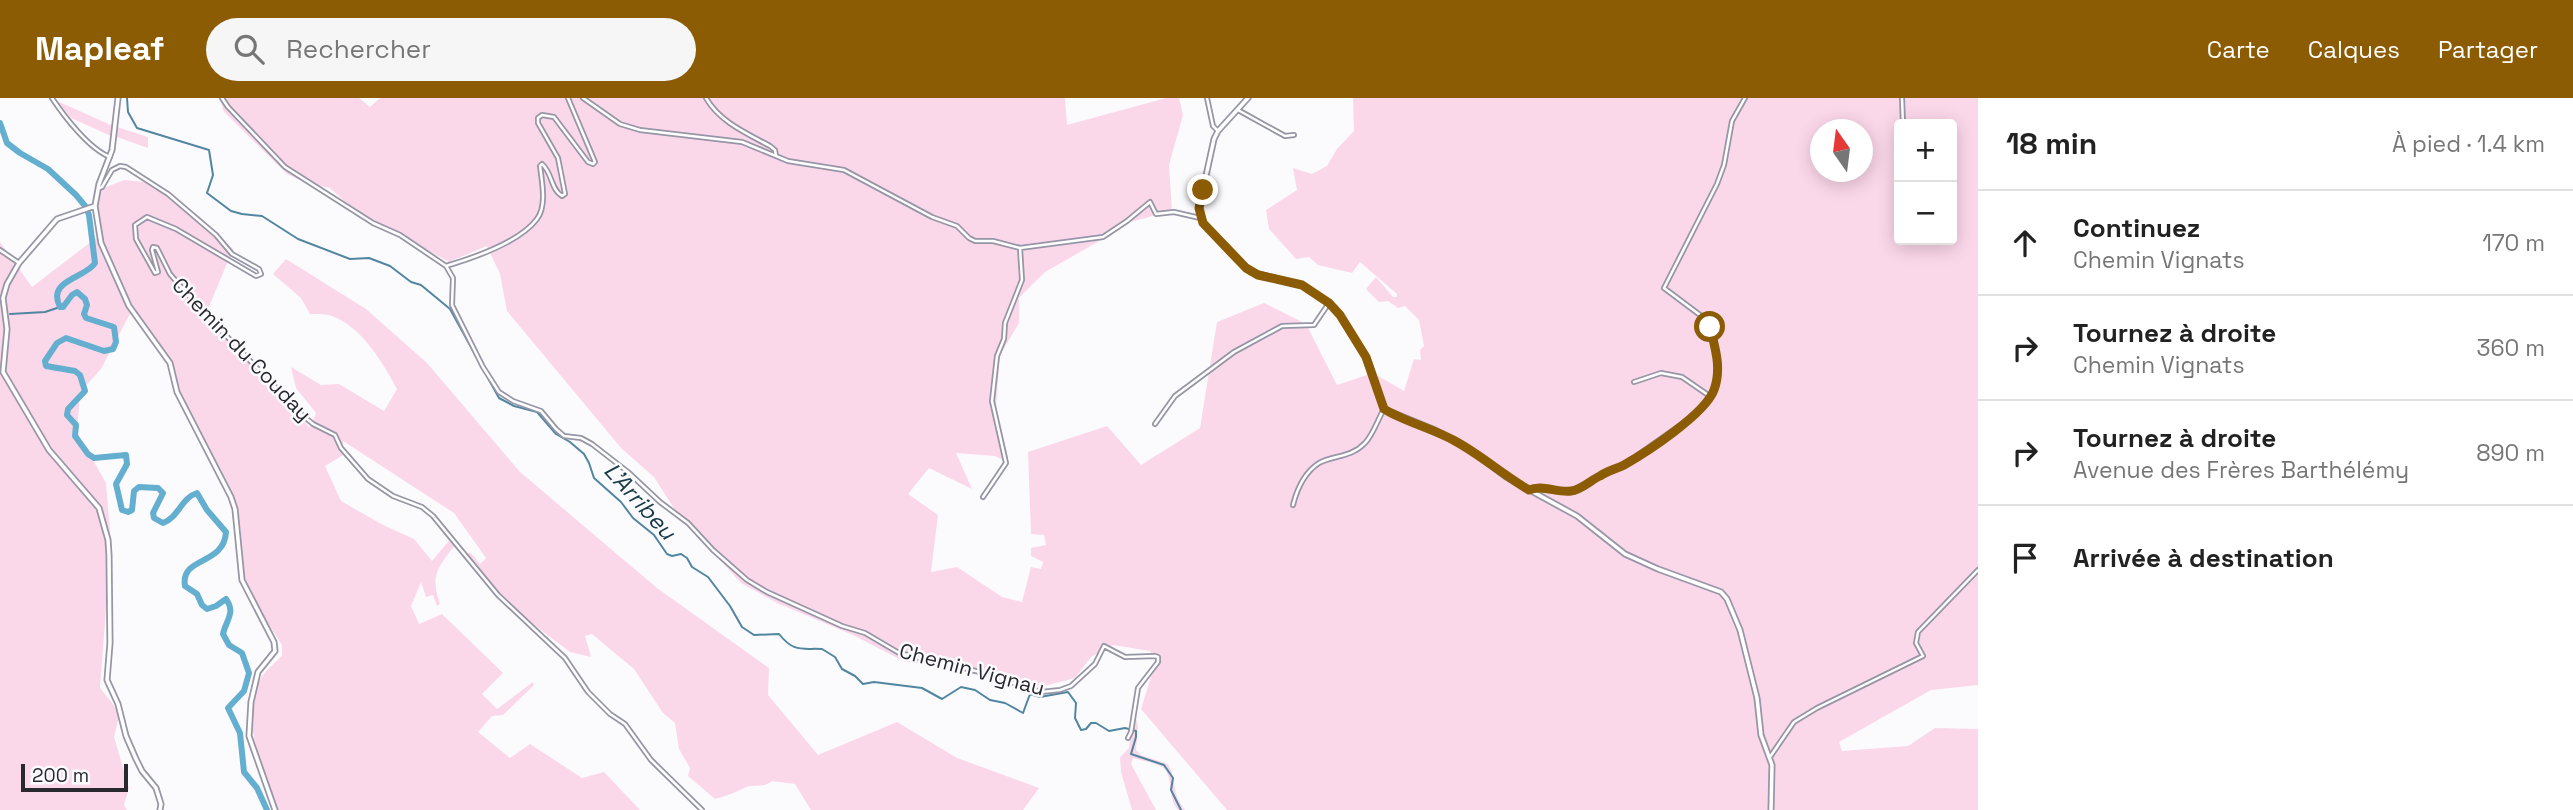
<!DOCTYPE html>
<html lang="fr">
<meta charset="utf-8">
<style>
:root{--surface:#fff;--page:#f6f6f6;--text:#222;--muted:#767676;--line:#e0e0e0;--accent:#8c5c04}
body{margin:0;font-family:"Space Grotesk",sans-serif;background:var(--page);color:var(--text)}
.controls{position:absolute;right:21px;top:21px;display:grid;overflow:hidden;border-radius:7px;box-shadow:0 4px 18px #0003}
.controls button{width:63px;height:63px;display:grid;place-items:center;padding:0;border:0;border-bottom:2px solid var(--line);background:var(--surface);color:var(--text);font:35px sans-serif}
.compass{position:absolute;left:1810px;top:21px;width:63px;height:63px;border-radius:50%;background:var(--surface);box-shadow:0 4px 18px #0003;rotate:346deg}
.scale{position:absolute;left:21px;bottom:18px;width:107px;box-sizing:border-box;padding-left:7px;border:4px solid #28282f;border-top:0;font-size:19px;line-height:24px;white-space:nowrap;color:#28282f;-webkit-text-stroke:5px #fbfbfe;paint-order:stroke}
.stop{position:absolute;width:21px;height:21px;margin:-16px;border:5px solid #8c5c04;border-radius:50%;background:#fff}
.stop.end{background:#8c5c04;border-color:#fff;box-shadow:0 2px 7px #0008}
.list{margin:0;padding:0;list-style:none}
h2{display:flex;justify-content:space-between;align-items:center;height:91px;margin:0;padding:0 28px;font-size:30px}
h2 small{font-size:23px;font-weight:400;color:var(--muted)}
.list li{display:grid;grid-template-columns:46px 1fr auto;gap:21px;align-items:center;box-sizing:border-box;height:105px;padding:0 28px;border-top:2px solid var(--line)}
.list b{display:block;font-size:26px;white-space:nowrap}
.list p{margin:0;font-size:23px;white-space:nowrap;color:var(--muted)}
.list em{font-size:23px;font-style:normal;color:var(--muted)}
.icon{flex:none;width:38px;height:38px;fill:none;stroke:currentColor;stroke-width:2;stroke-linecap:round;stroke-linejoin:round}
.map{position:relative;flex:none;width:1978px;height:712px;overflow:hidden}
header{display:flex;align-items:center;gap:42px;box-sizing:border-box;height:98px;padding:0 35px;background:var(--accent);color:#fff}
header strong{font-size:33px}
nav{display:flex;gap:38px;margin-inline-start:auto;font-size:24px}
.search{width:490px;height:63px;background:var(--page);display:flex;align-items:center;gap:18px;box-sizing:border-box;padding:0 24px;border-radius:38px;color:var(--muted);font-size:26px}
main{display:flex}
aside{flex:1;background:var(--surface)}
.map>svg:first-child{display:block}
.green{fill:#fbd7ea;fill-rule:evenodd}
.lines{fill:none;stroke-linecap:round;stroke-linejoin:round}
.stream{stroke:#5286a0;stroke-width:2}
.river{stroke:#64afd0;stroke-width:6}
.minor-casing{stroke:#9696a6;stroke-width:6}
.tertiary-casing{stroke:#9696a6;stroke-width:7}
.minor{stroke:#fff;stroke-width:2.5}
.tertiary{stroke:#fff;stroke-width:3.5}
.route{stroke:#8c5c04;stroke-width:9}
.labels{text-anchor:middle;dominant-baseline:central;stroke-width:5;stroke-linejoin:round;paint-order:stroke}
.street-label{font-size:21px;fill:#28282f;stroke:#fbfbfe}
.water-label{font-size:23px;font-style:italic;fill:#163947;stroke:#fbfbfe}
</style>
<header>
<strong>Mapleaf</strong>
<div class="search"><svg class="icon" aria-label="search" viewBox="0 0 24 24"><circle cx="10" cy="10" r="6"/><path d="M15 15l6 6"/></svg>Rechercher</div>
<nav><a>Carte</a><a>Calques</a><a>Partager</a></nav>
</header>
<main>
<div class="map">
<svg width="1978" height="712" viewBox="0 0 1978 712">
<rect width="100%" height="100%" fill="#fbfbfe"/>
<path class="green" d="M219,0H359L370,9L380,0H1065L1067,27L1166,0H1179L1183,17L1169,67L1172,113L1126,125L1108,138L1045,174L1019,200V225L1000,257L996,308L1008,359L1003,362L995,358L956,355L972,391L929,370L908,396L938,417L931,474L957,469L1002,499L1022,504L1031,469L1041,471L1043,464L1031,458V450L1046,447L1044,437L1031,436L1028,354L1107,328L1141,367L1200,330L1217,224L1264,205L1306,226L1337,287L1373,275L1404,293L1414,261L1421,262L1420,252L1424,248L1419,222L1405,208L1398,210L1388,203L1379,204L1366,191L1376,179L1393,199H1397V196L1360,164L1352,175L1318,167L1309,159L1296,161L1269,131L1266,112L1297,92L1293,70L1312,76L1327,68L1337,51L1354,33L1353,0H1978V587L1931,592L1839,644L1842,653L1908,648L1935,630L1978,631V712H1227L1141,611L1156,563L1150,553L1113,547L1091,559L1075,580L1041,589L1024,588L941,568L905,564L853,537L777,505L741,485L677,415L654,379L621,350L507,213L500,176L487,148L449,164L353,111L330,90L306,85L287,76L224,14ZM1899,26H1952V142H1899ZM1820,32H1862V74H1820Z
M57,3L113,28L111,38L71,20Z
M117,29L148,39V50L117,39Z
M124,82L144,84L199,118L233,151L208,211L252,268L310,330L316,315L296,290L291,269L321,287L339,286L384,313L397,291C383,265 362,229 332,218C326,216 317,216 310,216L301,200L273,176L286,161L366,211L427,265L520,374L657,490L769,570L768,597L818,657L897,624L957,660L1039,690L1023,712H811L795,686L772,683C763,691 753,685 744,690C734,695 726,698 715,701L688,678L690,670L679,651L675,625L663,615L634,571L592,536L585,538L591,559L570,554L529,523L463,459L470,454L480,466L486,460L454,415L343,343V357L325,368L341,403L383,427L414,441L432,463L452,439L457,444C440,468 429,475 440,506L437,508L433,497L426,499L421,484L411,508L419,526L442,516L503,575L482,596L497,611L533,584L534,587L503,617L492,618L478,634L510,660L530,646L582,680L604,674L640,712H276C264,671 237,618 262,578C267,571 276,564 282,558V547L251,499L240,469L241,433L232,402L180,306L170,271L131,214L101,271L80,294L77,334L106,385L111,445L100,590L120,615L114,639L129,690L124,707L127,712H0V144L32,189L96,140L93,110L101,91Z
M1136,620L1138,629L1136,652L1141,657L1168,666C1178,685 1170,692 1185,712H1178C1167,700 1174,676 1162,669C1154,664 1142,663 1133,660L1131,666L1156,712H1132L1121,674L1120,659L1129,650L1133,621Z"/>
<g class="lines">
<path class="stream" d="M127,0L128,14L137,30L209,52L213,77L207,95L231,113L242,116L262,118L298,141L350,161L369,160L390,168L411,184L421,187L450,211L499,300L514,308L537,314L556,336L570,344L584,356L589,365L594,380L621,404L633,420L654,437L667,456L672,458L681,456L687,460L692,469L708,479L730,508L742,529L754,537L779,536C794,555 802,550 822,551L835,559L842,571L855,578L863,586L874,584L922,590L942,601L961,589L975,592L990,602L1005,605L1023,615L1030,596L1040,599L1068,594L1076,605L1075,620L1081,632L1086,631L1091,625H1096L1109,633L1125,630L1136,633V639L1131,656L1164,667L1173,680L1171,692L1181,712
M10,216L45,214L60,209"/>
<path class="river" d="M0,25L7,45L20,55L48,71L76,97L86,109L89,117L95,165C86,180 46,182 60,209H63L72,197L77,194L85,201L87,207L84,216L86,220L114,229L116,244L113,251L104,253L66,240L57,245L45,263L46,268L75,273L80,277L85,293L68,311L67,317L76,327L75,338L88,356L94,360L126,357L127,366L116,386L122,412L128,414L132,412L134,393L139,389L158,390L163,395L153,415L154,420L163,425C179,419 181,400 197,395L207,412L226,434C224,468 180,458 185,488L197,496L202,507L207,511L216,508L226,501C236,515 226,522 223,536L229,547L242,555L249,575L244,593L228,610L240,635L244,674L257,690L267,712"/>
<defs>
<path id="minor" d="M52,0C64,18 89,51 110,59
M222,0L228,9L285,69L373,125L400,137L446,168L453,180L452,207L483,269L499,294L513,303L541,313L556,331L564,338L581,340L592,346L628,374L660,404L688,425L713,452L747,482L767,494L842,528L865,535L899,555L984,575L1041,594L1060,592L1071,588L1095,566L1104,548L1125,559L1155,558L1158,559V564L1138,590L1131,634L1128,640
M583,0L620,26L640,32L742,44L788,63L844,72L932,119L957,128L969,140L975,143H993L1020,150L1103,139L1127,123L1150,104L1156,116L1174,114L1200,120
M706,0C720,24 746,35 770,48L775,52L776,58
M1207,0L1213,28L1218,33
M1902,0L1903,26
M1238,12L1285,38L1294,37
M100,90L102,89L112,72L120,68L126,69L168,96L216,137L232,156L259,171L261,176L256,178L176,131L147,119L135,127L136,141L155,175L158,174L152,152L153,149L157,150L170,176L195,205L301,316L313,326L335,337L341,350L368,381L393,398L422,409L433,418L498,497L565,560L588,594L610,616L625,626L651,662L702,712
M0,152L19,165
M446,168C473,160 519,145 537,121C547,108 542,84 540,68L542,66C552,74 551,92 562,98L565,96L558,60L538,25V20L542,17L554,19L588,64L593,66L595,64L568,0
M1634,284L1661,275L1682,279L1711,299
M1155,326L1175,298L1234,254L1282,228L1314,227L1329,205
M1531,391L1571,393L1579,390L1601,377L1625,366L1699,314L1711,299L1718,278V259L1710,228L1708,223L1664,190L1717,86L1724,67L1732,23L1745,0
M983,399L1006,365L992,303L997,258L1004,241L1005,225L1022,182L1020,150
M1293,407C1297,391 1305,374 1319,365C1333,357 1351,360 1365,345C1373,337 1378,321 1384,311
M1770,659L1794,624L1817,610L1923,558L1916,545L1918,534L1978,472"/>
<path id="tertiary" d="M118,0L112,52L99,86L95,108L57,121L19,165L7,186L3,200L7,231L3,274L49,352L99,410L108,442L109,457L110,545L107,582L118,606L126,638L136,661L142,673L156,690L161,706L160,712
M1248,0L1218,33L1214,41L1199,110L1203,125L1251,174L1302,187L1335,210L1366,259L1384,311L1435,332L1468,350L1506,379L1577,418L1625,456L1658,471L1721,494L1727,501L1740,532L1757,600L1761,637L1772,667L1771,712
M95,108L101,145L129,208L170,265L177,294L231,399L235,411L242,482L274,544L275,553L258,574L251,604L249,638L275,712"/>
</defs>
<use href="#minor" class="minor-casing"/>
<use href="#tertiary" class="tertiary-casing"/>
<use href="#minor" class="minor"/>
<use href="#tertiary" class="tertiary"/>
</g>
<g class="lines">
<path class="route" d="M1203,92L1199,110L1203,125L1246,170L1258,177L1302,187L1329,205L1340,217L1366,259L1384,311C1405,324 1432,330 1455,343C1481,357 1503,377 1529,392C1542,386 1557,395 1571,393C1581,392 1591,382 1600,378C1607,373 1616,371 1624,367C1647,354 1705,316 1714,292C1722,270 1715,250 1710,229"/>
</g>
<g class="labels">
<g class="street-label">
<text transform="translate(242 251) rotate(46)">Chemin du Couday</text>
<text transform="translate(972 571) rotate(15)">Chemin Vignau</text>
</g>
<g class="water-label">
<text transform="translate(640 403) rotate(48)">L'Arribeu</text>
</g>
</g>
</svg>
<div class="controls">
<button>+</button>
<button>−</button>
</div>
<svg class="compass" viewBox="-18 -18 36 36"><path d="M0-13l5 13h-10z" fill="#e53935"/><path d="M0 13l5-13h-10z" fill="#767676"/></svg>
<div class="scale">200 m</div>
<div class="stop" style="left:1710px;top:229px"></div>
<div class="stop end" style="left:1203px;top:92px"></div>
</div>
<aside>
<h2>18 min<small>À pied · 1.4 km</small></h2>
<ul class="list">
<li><svg class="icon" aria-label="ahead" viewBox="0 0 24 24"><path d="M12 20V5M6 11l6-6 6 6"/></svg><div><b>Continuez</b><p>Chemin Vignats</p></div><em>170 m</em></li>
<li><svg class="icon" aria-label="right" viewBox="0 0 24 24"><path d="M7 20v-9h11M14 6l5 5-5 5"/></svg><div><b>Tournez à droite</b><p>Chemin Vignats</p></div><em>360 m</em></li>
<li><svg class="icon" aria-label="right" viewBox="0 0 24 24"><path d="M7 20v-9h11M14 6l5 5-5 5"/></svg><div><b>Tournez à droite</b><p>Avenue des Frères Barthélémy</p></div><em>890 m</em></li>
<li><svg class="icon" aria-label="arrive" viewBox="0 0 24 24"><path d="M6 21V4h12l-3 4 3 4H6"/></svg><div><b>Arrivée à destination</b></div></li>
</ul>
</aside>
</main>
